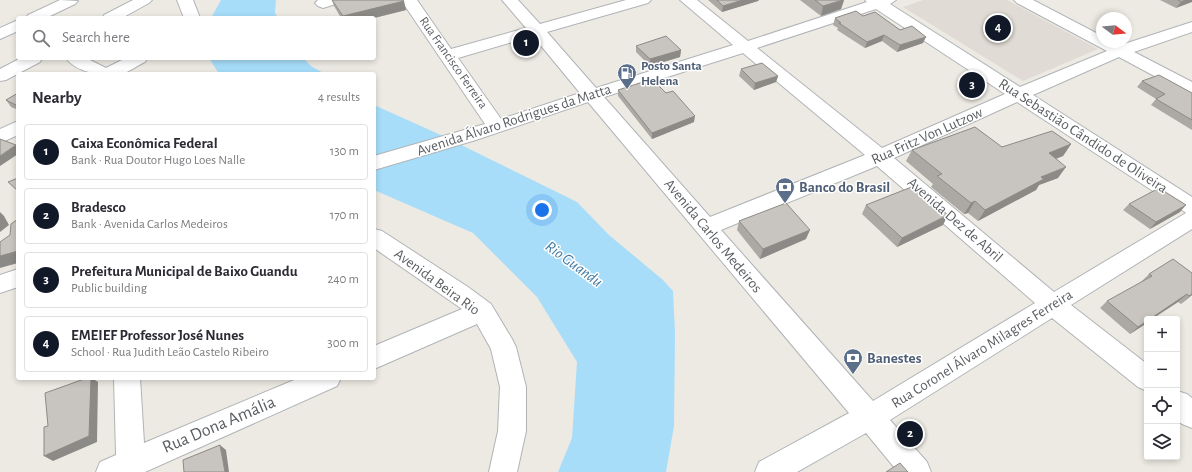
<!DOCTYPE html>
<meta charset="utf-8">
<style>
:root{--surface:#fff;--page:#f7f7f7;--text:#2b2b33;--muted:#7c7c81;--line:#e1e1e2;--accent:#111827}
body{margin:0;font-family:"Alegreya Sans",sans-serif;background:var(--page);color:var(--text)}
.controls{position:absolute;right:12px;bottom:12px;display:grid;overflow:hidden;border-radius:4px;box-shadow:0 2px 6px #0003}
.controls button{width:36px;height:36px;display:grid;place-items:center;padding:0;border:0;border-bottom:1px solid var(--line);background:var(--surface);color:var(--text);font:20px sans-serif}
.compass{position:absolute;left:1096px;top:12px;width:36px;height:36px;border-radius:50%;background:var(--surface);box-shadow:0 2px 6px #0003;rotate:106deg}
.you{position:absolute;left:542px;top:210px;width:14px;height:14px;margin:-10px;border:3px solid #fff;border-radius:50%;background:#1a73e8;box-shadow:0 0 0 6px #1a73e833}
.badge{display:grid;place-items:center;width:26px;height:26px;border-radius:50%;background:var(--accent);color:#fff;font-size:13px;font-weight:700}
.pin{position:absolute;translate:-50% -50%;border:2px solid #fff;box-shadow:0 1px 4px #0006}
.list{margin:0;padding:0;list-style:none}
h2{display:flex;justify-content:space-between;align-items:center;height:52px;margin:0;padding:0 16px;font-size:17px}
h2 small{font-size:13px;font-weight:400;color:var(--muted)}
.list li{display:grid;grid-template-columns:26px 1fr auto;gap:12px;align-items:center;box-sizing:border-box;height:56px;margin:0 8px 8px;padding:0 8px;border:1px solid var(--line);border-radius:4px}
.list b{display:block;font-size:15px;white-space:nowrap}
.list p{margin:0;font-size:13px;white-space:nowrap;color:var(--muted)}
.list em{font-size:13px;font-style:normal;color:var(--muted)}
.icon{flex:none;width:22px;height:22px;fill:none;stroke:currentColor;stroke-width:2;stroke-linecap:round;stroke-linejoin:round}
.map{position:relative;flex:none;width:1192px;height:472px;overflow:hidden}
.search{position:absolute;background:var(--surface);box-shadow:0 2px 6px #0003;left:16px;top:16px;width:360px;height:44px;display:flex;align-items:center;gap:10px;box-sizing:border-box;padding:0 14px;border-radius:4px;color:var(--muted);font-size:15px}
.panel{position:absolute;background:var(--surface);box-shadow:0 2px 6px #0003;left:16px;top:72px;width:360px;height:308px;border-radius:4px}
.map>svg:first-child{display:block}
.education{fill:#e0dbd4}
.water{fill:#a7ddf9}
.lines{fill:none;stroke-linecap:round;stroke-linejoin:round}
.minor-casing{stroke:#b0b4b7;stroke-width:2}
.minor{fill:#fff;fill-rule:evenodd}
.wall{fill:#aca9a5}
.shaded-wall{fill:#8c8a86}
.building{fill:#c8c5c0;stroke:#8c8a86}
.labels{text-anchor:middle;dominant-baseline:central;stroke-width:3;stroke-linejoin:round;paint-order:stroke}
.far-street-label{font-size:13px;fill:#5b5f63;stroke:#fff}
.far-service-label{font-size:13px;font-weight:bold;fill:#4e5e75;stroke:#fff;text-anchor:start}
.street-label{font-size:15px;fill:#5b5f63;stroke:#fff}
.service-label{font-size:15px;font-weight:bold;fill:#4e5e75;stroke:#fff;text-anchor:start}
.water-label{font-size:16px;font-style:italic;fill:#4279a2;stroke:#fff}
.near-street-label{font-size:18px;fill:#5b5f63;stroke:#fff}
</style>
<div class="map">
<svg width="1192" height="472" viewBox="0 0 1192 472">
<rect width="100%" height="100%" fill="#edeae3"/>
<path class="education" d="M923,0H1007L1098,49L1023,81L903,7Z"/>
<path class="water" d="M221,0H276L275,13L278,18H211Z
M209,58H303L311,66L325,74H219Z
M374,105L443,136L577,202L609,235L663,280L673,291L675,333L674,426L666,472H558L572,438L577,362L537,297L473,233L374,190Z"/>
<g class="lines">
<defs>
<path id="minor" d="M60,0L78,1L75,4L46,18H26L28,15Z
M133,0H152L149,3L122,18H102L104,15Z
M177,0H193L200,18H184Z
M318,0H342L339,3L323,8L318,6L315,3Z
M401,0H417L451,49L526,28L502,0H518L540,24L626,0H651L648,3L547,32L596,88L733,45L680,0H697L748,41L867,2L865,0H896L890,4L1020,87L1107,51L1017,3L1014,0H1033L1102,36V42H1115L1121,45L1192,22V32L1134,52L1192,82V94L1186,93L1119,57L1033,95L1192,197V229L1071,305L1147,364V391L1138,387L1052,318L890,420L927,462L931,472H898L866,433L797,472H755L759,462L849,413L588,102L476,140L374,170V156L485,124ZM876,9L1005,94L882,148L757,48ZM533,36L580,93L501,119L458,58ZM743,53L865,155L710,217L604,97ZM1017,102L1185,212L1186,213L1054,292L894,158ZM877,166L1035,303L873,401L721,230Z
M18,20V31L0,39V28Z
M21,58H42L40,62L6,80L0,81V69Z
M66,58H86L106,68L126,58H147L145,62C138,65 128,73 120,74C103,76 76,73 66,58Z
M18,121V135L0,143V129Z
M374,229L382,231L468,287L491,304L512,339L516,347L526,387V431L517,472H489L498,431L500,387L491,349L477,324L374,369V346L462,309L374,248Z
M18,269V287L0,293V275Z
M114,378H140L144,443L299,378H341L337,386L145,472H96L100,462L116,455Z
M1177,391L1187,394L1192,398V428L1182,424L1177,420Z"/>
</defs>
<use href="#minor" class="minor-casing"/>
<use href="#minor" class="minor"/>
</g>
<path class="wall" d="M332,0H403L406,10L374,18H341L334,6Z
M708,0H759L758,1L722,12Z
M800,0H844L841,9L821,16Z
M1160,0H1192L1176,8Z
M863,16L900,30L923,43L897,52L882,41L865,48L837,30L838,28L833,25L835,18Z
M636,46L681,50L680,57L650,66L636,52Z
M741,69L778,76L776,82L754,90L739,76Z
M1142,81L1192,93V130L1151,105L1156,99L1137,87Z
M618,90L666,93L694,122L652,139L618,96Z
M18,93V110L11,107L6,100Z
M1071,144L1063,156L1056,159L1058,178L1039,185L1036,190L978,221L968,213L964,214L931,187L933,184L906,161L912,150Z
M1129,204L1180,212L1150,229L1123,210Z
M866,205L943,225L897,247L862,214Z
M739,221L806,239L760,259L737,230Z
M1192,273V295L1181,304L1178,302L1152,319H1147V323L1130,334L1100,308L1107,301L1142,282H1141L1149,274Z"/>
<path class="shaded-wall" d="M743,0H759L758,1L722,12L723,6Z
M844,0L841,9L821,16L823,6Z
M1186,0H1192V2L1176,8L1181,2Z
M404,1L406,10L374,18H343V16Z
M884,35L882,41L865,48L867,42Z
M926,37L923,43L897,52L900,45Z
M681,50L680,57L650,66V59Z
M778,76L776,82L754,90L755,83Z
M695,116L694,122L652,139V133Z
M1071,144L1063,156L1041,164L1049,153Z
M16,145L18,147V154L0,166V156Z
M1066,167L1058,178L1039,185L1036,190L978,221L985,210L1041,177Z
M975,201L968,213L964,214L971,203Z
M1186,205L1180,212L1150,229L1156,222Z
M0,212L4,216L9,225L0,232Z
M948,215L943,225L897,247L902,238Z
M810,230L806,239L760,259L763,249Z
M18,251V263L0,268V256Z
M1187,294L1178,302L1152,319H1150Z
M1192,294V295L1181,304Z
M1147,321V323L1130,334L1138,327Z
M91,378H92L98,382L97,442L53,461L44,456Z
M220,445L226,450L229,472H225Z"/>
<path class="building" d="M332,0H403L404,1L343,16Z
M717,0H743L723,6Z
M815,0H843L823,6Z
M1178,0H1186L1181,2Z
M856,11L863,16L875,12L900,30L912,26L926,37L900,45L884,35L867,42L839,23H841L835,18Z
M666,36L681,50L650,59L636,46Z
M762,63L778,76L755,83L741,69Z
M1159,75L1192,93V120L1156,99L1165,94L1142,81Z
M652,79L666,93L673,91L695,116L652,133L618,90Z
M18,93V106L6,100Z
M975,127L1002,147L1052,131L1071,144L1049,153L1066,167L1041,177L1044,179L985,210L975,201L971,203L937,176L942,174L912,150Z
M0,139L16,145L0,156Z
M18,178V191L8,182Z
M914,186L948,215L902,238L866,205Z
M1159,188L1186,205L1156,222L1129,204Z
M786,203L810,230L763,249L739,221Z
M18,219V251L0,256V242L10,235L11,224Z
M1173,259L1192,273V294L1189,296L1187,294L1150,319H1147V321L1138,327L1107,301L1152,276L1149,274Z
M87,378H91L89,436L44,456V427L48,426L45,393Z
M220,445L225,472H184L183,460Z
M900,463L908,472H886Z"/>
<defs>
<symbol id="fuel-pin" viewBox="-11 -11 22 30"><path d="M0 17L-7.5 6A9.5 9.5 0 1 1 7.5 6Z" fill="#5c6f8a" stroke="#fff"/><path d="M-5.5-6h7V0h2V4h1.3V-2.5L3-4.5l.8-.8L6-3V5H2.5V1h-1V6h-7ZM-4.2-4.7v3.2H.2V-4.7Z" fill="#fff"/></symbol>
<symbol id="bank-pin" viewBox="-11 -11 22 30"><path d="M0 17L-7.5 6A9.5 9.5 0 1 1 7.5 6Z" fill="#5c6f8a" stroke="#fff"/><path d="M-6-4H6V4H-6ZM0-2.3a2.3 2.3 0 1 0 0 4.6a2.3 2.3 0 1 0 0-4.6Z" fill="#fff"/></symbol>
</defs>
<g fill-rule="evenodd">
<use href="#fuel-pin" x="616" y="62" width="22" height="30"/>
<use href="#bank-pin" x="774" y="176" width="22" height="30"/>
<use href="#bank-pin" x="842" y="347" width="22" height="30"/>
</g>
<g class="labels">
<g class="far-street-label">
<text transform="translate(453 63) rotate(55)">Rua Francisco Ferreira</text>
</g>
<g class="far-service-label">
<text x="641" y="66">Posto Santa<tspan x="641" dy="15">Helena</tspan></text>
</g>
<g class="street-label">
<text transform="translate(514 120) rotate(-18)">Avenida Álvaro Rodrigues da Matta</text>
<text transform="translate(927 136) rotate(-24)">Rua Fritz Von Lutzow</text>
<text transform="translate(1083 136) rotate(33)">Rua Sebastião Cândido de Oliveira</text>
<text transform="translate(955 220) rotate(41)">Avenida Dez de Abril</text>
<text transform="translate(713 236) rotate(50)">Avenida Carlos Medeiros</text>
<text transform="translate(437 282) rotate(36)">Avenida Beira Rio</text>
<text transform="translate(982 349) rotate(-32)">Rua Coronel Álvaro Milagres Ferreira</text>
</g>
<g class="service-label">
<text x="799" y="187">Banco do Brasil</text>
<text x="867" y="358">Banestes</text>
</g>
<g class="water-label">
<text transform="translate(574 264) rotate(36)">Rio Guandu</text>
</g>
<g class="near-street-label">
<text transform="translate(219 425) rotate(-23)">Rua Dona Amália</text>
</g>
</g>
</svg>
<div class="controls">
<button>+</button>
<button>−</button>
<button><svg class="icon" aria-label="locate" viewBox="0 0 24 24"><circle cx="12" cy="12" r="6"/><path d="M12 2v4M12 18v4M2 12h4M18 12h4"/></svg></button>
<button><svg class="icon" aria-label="layers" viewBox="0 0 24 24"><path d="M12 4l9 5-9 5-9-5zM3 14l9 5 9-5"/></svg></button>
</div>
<svg class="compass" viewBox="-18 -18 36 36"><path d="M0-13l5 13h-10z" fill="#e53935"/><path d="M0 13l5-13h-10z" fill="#7c7c81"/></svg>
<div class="you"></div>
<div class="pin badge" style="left:526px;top:43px">1</div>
<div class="pin badge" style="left:910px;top:434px">2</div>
<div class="pin badge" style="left:972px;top:85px">3</div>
<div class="pin badge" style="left:998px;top:28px">4</div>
<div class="search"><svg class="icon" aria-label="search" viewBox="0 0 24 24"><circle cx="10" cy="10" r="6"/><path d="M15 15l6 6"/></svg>Search here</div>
<section class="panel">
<h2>Nearby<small>4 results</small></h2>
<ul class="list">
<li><span class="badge">1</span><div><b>Caixa Econômica Federal</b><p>Bank · Rua Doutor Hugo Loes Nalle</p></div><em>130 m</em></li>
<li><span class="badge">2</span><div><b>Bradesco</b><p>Bank · Avenida Carlos Medeiros</p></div><em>170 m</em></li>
<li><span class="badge">3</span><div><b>Prefeitura Municipal de Baixo Guandu</b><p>Public building</p></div><em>240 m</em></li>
<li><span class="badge">4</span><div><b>EMEIEF Professor José Nunes</b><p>School · Rua Judith Leão Castelo Ribeiro</p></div><em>300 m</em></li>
</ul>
</section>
</div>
